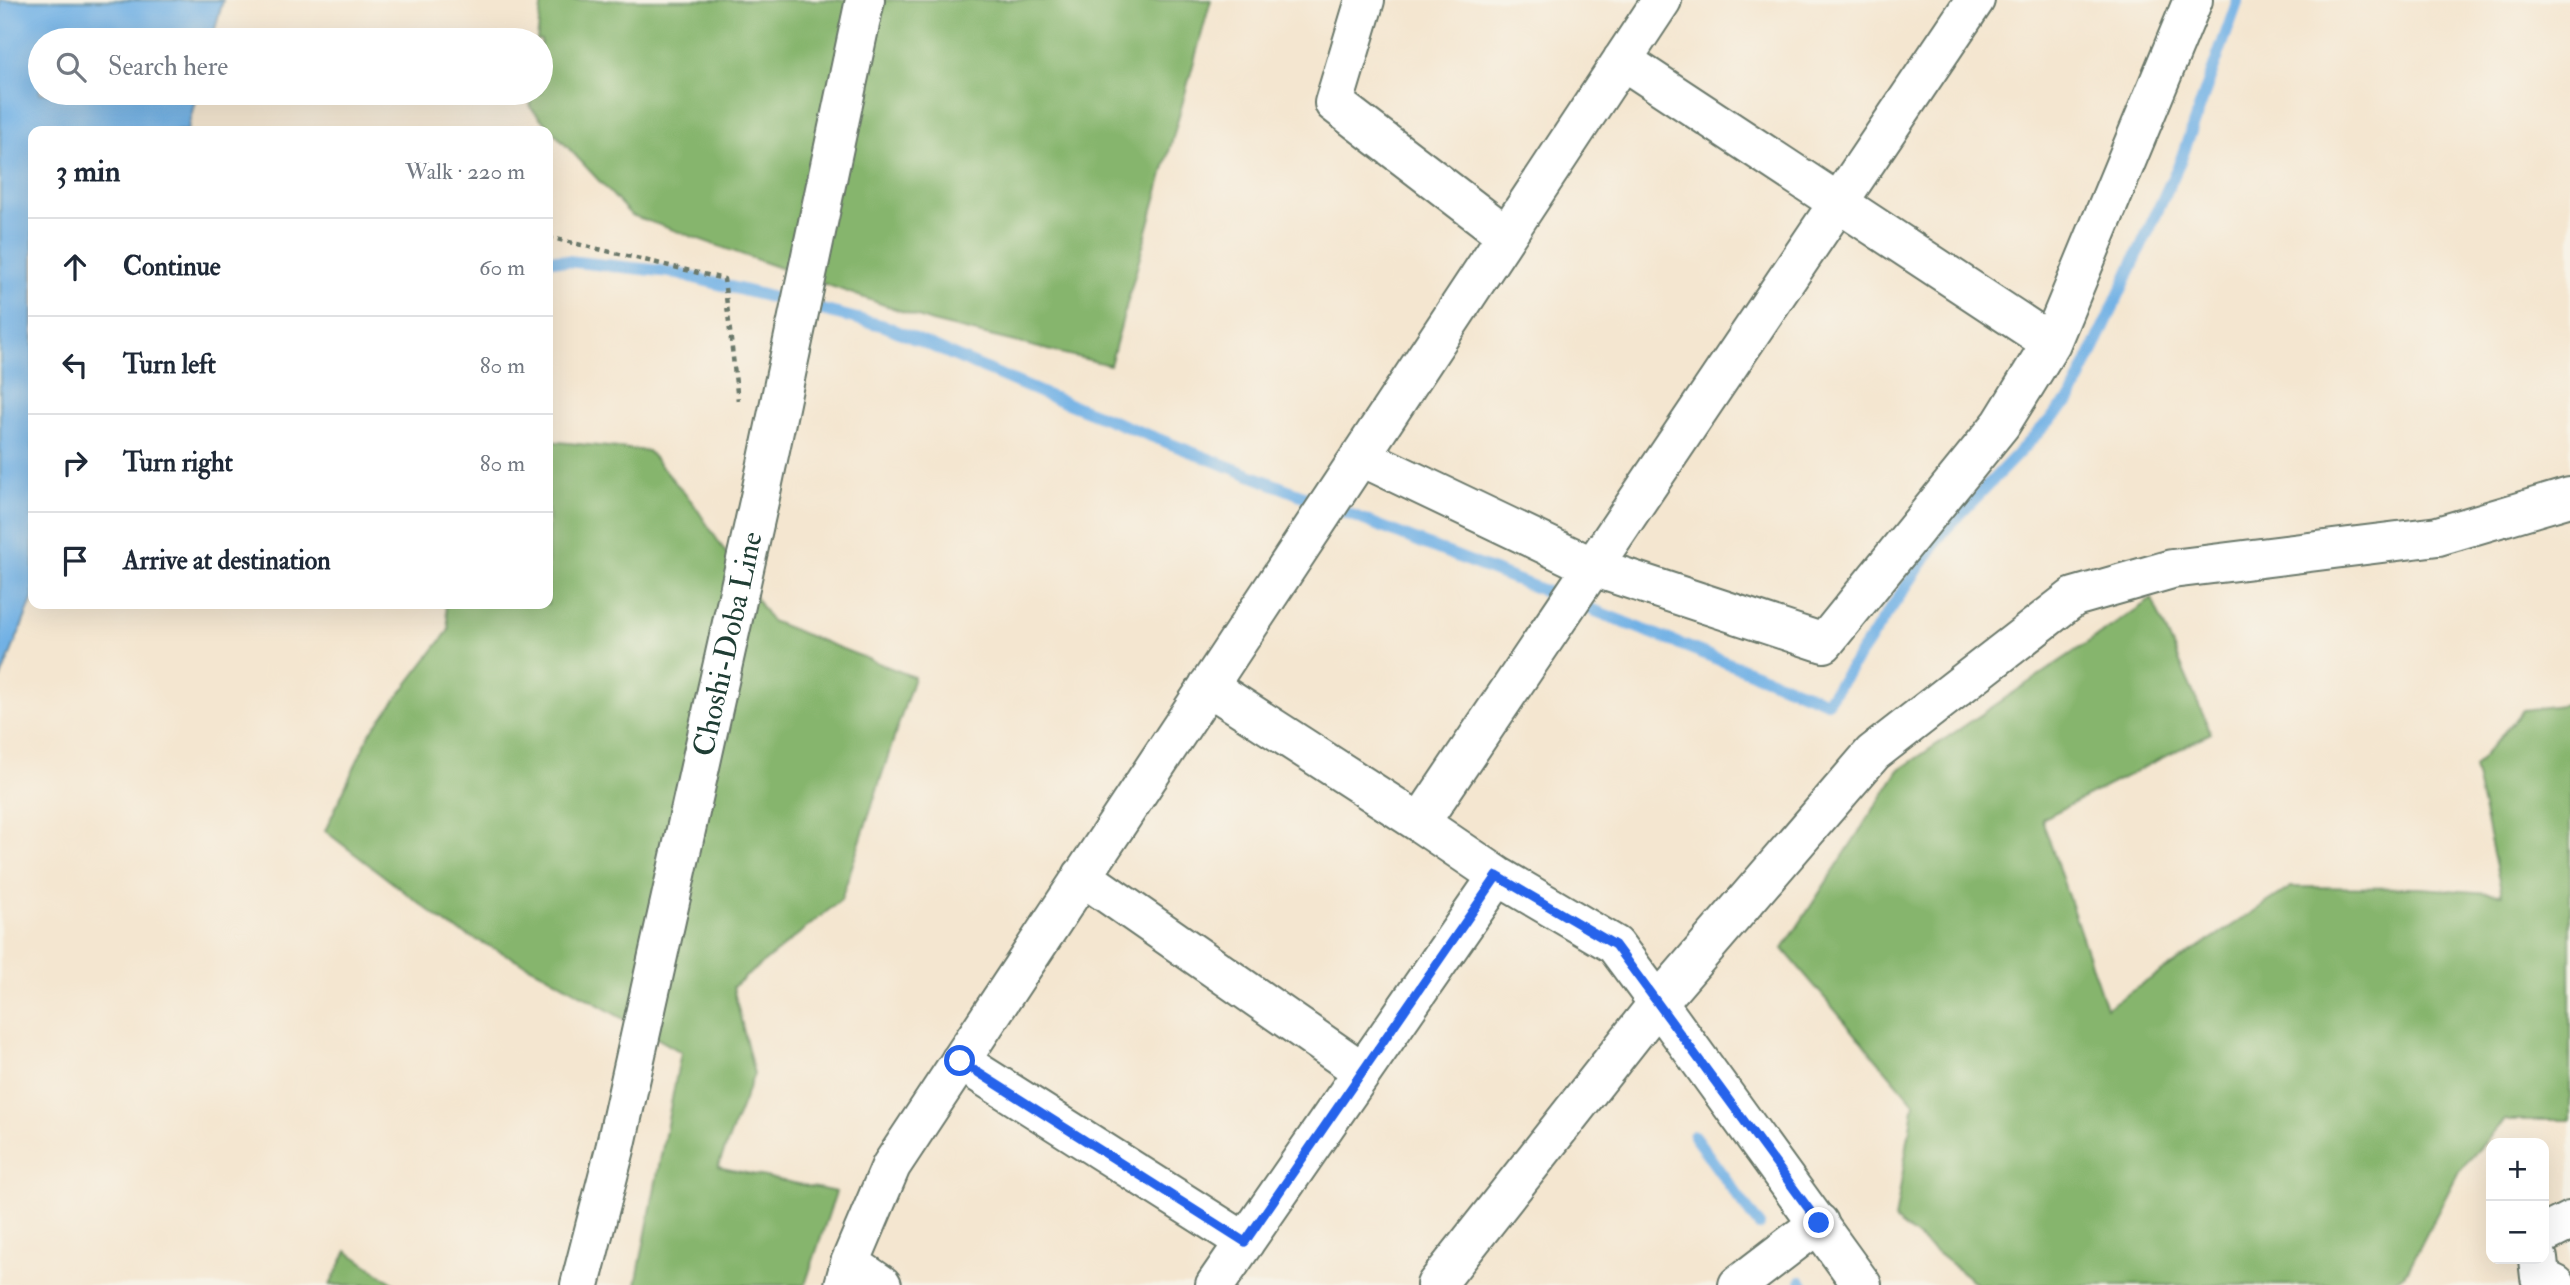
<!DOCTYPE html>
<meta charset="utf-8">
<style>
:root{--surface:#fff;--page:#f2f2f3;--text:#1f2937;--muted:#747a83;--line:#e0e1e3}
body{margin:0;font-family:"IM FELL Double Pica",serif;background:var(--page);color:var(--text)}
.controls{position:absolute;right:21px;bottom:21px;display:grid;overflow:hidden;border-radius:14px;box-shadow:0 7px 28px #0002}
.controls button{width:63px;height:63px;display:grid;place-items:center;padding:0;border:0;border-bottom:2px solid var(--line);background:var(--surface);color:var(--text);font:35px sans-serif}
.stop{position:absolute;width:21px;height:21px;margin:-16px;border:5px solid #2563eb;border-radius:50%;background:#fff}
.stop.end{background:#2563eb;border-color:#fff;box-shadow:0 2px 7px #0008}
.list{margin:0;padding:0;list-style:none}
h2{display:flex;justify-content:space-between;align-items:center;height:91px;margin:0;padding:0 28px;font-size:30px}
h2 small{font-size:23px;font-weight:400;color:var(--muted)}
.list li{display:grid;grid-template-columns:46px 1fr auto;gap:21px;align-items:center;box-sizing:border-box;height:98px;padding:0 28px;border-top:2px solid var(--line)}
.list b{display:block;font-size:26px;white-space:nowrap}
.list em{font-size:23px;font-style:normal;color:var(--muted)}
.icon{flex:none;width:38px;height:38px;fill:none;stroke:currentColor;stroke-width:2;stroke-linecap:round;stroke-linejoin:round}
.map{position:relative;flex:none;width:2570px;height:1285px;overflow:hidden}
.search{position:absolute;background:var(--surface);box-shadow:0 7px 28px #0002;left:28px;top:28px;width:525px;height:77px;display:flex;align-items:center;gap:18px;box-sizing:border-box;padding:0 24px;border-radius:38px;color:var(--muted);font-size:26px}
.panel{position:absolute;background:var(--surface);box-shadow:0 7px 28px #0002;left:28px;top:126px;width:525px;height:483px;border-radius:14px}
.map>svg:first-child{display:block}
.forest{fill:#86b56d;stroke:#527950;stroke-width:2}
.water{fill:#71b1e5;stroke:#48778c;stroke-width:2}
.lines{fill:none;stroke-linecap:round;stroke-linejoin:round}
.stream{stroke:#71b1e5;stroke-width:12}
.minor-casing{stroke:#6a786b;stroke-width:42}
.tertiary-casing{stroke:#6a786b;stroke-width:42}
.secondary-casing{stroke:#6a786b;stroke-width:42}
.path{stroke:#6a786b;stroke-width:4.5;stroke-dasharray:5 5;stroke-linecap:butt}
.minor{stroke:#fff;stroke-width:38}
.tertiary{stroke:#fff;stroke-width:38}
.secondary{stroke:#fff;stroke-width:38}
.route{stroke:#2563eb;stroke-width:9}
.labels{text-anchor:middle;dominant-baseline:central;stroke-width:5;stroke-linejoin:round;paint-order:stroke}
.street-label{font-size:30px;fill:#1f3d34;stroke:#f7f3e8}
</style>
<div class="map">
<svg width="2570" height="1285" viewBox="0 0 2570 1285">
<rect width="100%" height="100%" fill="#f7f3e8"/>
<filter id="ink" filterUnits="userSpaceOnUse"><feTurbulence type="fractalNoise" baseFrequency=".0143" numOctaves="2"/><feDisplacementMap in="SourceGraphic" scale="14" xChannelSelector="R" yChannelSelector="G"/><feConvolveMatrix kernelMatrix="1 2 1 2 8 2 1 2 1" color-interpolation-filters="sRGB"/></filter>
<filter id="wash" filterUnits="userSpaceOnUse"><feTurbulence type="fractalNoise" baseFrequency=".00686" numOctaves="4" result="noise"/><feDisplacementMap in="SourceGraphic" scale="28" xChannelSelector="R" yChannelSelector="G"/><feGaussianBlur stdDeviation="1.57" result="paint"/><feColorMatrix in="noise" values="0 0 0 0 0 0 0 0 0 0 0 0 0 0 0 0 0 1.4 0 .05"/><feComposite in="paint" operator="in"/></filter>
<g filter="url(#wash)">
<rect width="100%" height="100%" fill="#f4e6d0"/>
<path class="forest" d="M542,0H1211L1110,365L932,322L631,215L530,107L532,93H541V40H537Z
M548,441L648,451L693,503L771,621L914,677L841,900L733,987L754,1074L718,1167L836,1192L805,1285H636L681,1052L543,973L449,926L325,831L370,733L449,630L445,604H548Z
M2152,599L2211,733L2042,819L2106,1008L2291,887L2420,888L2502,894L2474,767L2523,710L2570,704V1120H2505L2459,1171L2408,1270L2389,1285H1978L1895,1220L1914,1103L1783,949L1899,770Z
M347,1251L396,1285H330Z"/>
<path class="water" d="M0,0H223L212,40H40V93H197L187,131H33V598L0,680Z"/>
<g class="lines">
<path class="stream" d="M548,259L671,272L885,326L1044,394L1827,702L1943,532L2071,398L2180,162L2238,0
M1694,1136L1759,1225
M1801,1282L1803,1285"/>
</g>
</g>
<g filter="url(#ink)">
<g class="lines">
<defs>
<path id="minor" d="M1365,0L1334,103L1506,235
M1622,60L2051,343
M1360,456L1593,567L1824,643L2001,424L2051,343L2193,0
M1208,686L1420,823L1498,876L1615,945L1658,1003
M1420,823L1975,0
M1082,876L1362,1071
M960,1061L1245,1242
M2544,1234L2570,1221
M2538,1259L2540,1277L2556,1285
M850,1263L882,1285
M844,1285L850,1263L891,1166L1662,0
M1215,1285L1498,876
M1738,1285L1819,1223"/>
<path id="tertiary" d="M1658,1003L1862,1285
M1436,1285L1658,1003L1873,753L2074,597L2172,569L2438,536L2570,497"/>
<g id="secondary">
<path id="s1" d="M580,1285L615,1149L760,497L865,0"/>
</g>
</defs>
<use href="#minor" class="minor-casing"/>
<use href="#tertiary" class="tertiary-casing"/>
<use href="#secondary" class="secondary-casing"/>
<path class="path" d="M548,237L724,279L738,401"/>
<use href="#minor" class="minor"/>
<use href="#tertiary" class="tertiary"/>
<use href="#secondary" class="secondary"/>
</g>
</g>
<g class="lines" filter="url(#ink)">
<path class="route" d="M960,1061L1245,1242L1497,876L1615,945L1819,1223"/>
</g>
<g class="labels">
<g class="street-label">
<text stroke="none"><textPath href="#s1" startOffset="658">Choshi-Doba Line</textPath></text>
</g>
</g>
</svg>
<div class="controls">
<button>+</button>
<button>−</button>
</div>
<div class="stop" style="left:960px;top:1061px"></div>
<div class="stop end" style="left:1819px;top:1223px"></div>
<div class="search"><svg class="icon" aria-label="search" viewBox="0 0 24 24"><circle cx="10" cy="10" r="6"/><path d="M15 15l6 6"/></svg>Search here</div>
<section class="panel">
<h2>3 min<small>Walk · 220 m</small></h2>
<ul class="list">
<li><svg class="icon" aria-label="ahead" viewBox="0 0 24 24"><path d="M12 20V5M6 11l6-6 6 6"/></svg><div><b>Continue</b></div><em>60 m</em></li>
<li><svg class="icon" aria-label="left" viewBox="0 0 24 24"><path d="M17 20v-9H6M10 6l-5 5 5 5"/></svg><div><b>Turn left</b></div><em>80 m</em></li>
<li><svg class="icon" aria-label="right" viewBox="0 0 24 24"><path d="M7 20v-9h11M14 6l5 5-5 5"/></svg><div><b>Turn right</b></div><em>80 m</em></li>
<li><svg class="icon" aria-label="arrive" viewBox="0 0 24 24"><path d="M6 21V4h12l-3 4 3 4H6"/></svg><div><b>Arrive at destination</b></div></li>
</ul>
</section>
</div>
